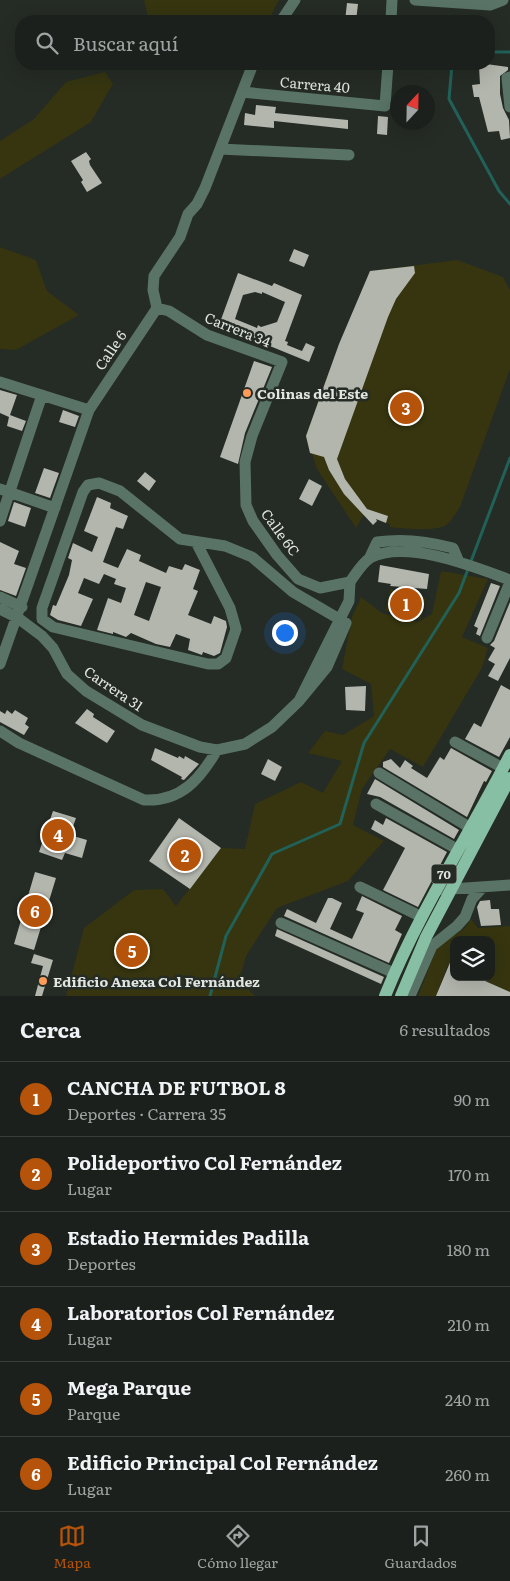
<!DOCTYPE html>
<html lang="es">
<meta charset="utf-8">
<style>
:root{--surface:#1c201c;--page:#292d29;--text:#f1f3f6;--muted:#a0a3a3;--line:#3a3e3b;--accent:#b45309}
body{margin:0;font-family:Literata,serif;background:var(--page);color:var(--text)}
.controls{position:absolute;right:15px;bottom:15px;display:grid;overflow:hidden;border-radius:10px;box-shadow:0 5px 20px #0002}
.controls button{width:45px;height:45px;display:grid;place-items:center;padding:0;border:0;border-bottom:1px solid var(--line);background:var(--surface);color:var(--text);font:25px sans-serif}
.compass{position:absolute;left:390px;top:85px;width:45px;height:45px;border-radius:50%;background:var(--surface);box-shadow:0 5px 20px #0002;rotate:22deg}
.you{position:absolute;left:284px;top:632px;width:18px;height:18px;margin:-12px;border:4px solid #fff;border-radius:50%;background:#1a73e8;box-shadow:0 0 0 8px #1a73e833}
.badge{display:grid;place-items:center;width:32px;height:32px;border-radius:50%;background:var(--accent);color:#fff;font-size:16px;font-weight:700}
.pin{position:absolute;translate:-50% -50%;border:2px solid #fff;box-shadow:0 1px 5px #0006}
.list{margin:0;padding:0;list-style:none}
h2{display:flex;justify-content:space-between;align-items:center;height:65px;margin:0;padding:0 20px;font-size:21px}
h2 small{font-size:16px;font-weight:400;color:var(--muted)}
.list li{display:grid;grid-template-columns:32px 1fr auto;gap:15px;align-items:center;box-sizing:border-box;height:75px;padding:0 20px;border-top:1px solid var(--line)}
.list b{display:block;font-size:19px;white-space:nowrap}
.list p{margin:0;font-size:16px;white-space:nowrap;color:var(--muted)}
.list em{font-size:16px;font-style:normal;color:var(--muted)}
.icon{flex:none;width:28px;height:28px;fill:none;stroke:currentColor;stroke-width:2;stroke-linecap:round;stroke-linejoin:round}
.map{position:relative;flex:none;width:510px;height:996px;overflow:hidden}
.search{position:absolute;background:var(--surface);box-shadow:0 5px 20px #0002;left:15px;right:15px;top:15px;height:55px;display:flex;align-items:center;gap:12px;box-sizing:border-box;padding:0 18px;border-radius:20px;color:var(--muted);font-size:19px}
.sheet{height:515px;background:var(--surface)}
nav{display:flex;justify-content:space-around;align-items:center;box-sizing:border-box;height:70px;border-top:1px solid var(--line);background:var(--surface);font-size:14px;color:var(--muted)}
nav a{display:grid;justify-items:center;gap:2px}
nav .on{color:var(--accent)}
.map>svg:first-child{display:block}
.green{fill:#363510}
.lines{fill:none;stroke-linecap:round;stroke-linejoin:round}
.stream{stroke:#216158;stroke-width:3}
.building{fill:#b2b6ad;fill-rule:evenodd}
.minor{stroke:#597467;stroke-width:11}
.major{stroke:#87bfa4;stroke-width:12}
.poi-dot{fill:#fe9b58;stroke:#252b25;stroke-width:2}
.labels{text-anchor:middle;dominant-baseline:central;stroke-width:5;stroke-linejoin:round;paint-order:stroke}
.shield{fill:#252b25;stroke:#a9aea9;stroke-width:1}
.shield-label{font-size:12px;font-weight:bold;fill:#e2e6e2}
.street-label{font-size:14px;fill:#e2e6e2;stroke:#252b25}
.poi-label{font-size:14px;font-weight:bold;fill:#e2e6e2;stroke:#252b25;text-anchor:start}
</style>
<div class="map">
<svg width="510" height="996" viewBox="0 0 510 996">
<rect width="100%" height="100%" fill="#252b25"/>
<path class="green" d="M144,0H279L268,21H149Z
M105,72L113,84L91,122L0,179V141L34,119L66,82Z
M0,247L36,260L47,291L79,315L16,350L0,349Z
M457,260L503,277L510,290V369L460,507C455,514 450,525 442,527C429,531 403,529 390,527V524L364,515L356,528L317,469L306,436L326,379L370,271Z
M441,571L488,579L462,637L488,648L482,668L423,767L390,749L362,789L353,825L384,841L348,881L277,908L246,956L239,980L255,996H66L84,928L134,890L163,889L176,906L221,848L245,849L255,804L301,782L323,793L342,761L308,753L325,731L343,735L374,716L371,684L342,669L352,617L361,597L382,613L418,622L432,614Z
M390,589L426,597L421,619L385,611Z
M471,919L478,928L510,926V992L476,977H491V940H454V967L448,965L436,996H418L438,945L464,929Z"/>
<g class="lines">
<path class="stream" d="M489,52H510
M452,64L449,99L499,191L510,204
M210,996L226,936L272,854L340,824L364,743L459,593L510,458"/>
</g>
<path class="building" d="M347,3L358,4L356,21H345Z
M486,64L508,67V70L500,76V94L503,108L509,120L510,138L501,140L499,131L488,132L479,97H474L472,85L480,84L479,67H486Z
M256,105L276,107L275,113L348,120V129L274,121V128L244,125L245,113L255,115Z
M378,116L388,117L387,135L377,134Z
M86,152L91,159L89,161L90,165L102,183L87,192L81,182L83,180L71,161Z
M294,249L309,255L304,267L289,261Z
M414,266L415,273L396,299L388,317L337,459L345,479L367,509L388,516L386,523L376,519L377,521L373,525L344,494L329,470L324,457L310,453L306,436L339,344L370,271Z
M238,273L272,286L274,283L302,295L285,341L288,342L287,345L302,351L306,343L315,347L309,362L260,342L253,337L236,330L235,333L219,325ZM255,292L262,294V292L285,302L277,322L261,327L258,325L257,328L235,319L243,295Z
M254,361L272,367L245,433L238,464L220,457Z
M0,390L17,395L10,415L26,421L22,431L7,426L9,417L0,413Z
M63,410L79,416L75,427L59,422Z
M44,468L59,473L50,498L35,493Z
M145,472L156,481L149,491L137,481Z
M309,479L322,486L312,506L299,499Z
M97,497L111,503L110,508L128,516L123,529L116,527L103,562L118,568L127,549L141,555L139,561L166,573L169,566L182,570L185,564L200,570L193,589L198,591L188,615L211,624L214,616L226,621L227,627L220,653L214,656L203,652L202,655L188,650L190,639L176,634L170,647L156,644L131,633L126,637L113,632V634L97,630L108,598L121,603L126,588L114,584L116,579L104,574L99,584L84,578L78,593L93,599L81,626L58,620L50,615L53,605L56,606L69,575L72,560L68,558L73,543L92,552L98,537L84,531ZM146,582L161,587L149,621L134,615Z
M14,502L31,508L25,527L8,521Z
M0,542L19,551L14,564L26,568L16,596L0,590Z
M380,565L429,574L427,589L390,586L391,584L378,582Z
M491,583L500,586L480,636L476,634L478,628L474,626Z
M510,602V658L498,681L488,676L495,664L488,660L495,648L490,645L494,641Z
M501,685L510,690V737L499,757L465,739L474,723L481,727Z
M366,686L365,711L346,710L345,687Z
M87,709L94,714L93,717L115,731L107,743L75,723Z
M7,710L12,714L15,710L28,718L25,724L29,727L24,735L0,722V711L5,714Z
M155,748L178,758L179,756L184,759L185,756L199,764L184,780L181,779L182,777L151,760Z
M451,748L492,771L486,782L484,781L467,817L383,767V762L391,759L400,768L405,760L413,766L411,768L427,778L440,757L444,760Z
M268,759L282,767L275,781L261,774Z
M375,779L459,830L454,839L380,797L367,794Z
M53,811L76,818L70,835L87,840L82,858L65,853L62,860L39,852Z
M179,818L221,848L190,889L149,861Z
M386,818L447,852L418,907L383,890L405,848L371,829L375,820L383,825Z
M35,872L56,878L34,950L14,944Z
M362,896L402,916L395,930L402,934L389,963L284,916L287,909L316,923L328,898H332L342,903L330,929L352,939L364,913L356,910Z
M490,900L491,909H499L501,925L481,926L477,907L480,901Z
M277,929L384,977L381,984L275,936Z
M454,953V977H476L510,992V996H436Z
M34,954L53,960L42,996H35L43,966L31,963Z"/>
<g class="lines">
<path class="minor" d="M415,0L490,5L503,0
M281,21L295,0
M391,21L392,0
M510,77L507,78L510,107
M242,92L385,106L388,64
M220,149L349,155
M157,308L169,311L207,335L282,362L252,436L245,462L246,505L253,521L277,555L298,579L320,588
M157,308L153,290L154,276L180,237L188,214L197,204L205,188L253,64
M0,382L89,410
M0,489L55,508
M0,521L42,395
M196,542L230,608L236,629L226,658L218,664H208L53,627L42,619V608L83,492L88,485L99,483L120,491L180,539L225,546L252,557L293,592L346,623L327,667L299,701
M369,559L377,542C404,538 427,541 453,548L459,562
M350,582C355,575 362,563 370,558C406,539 475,567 510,580
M320,588L350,582
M0,597L22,607
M0,609L18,618L42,636L53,648L67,674L86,691L142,725L200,747L217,750L245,744L272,727L299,701L349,601L350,582
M487,638L510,582
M0,664L89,410L157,308
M0,731L19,743L144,800C181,802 200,779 217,750
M455,742L503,768
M379,773L469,827
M376,804L457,849
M360,887L422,917
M436,890L510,885
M281,923L394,973
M410,996L432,946L457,926L465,917L472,899L483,887"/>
<path class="major" d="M385,996C419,912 469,835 510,755
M401,996L426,937L510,778"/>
</g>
<g class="poi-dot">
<circle cx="247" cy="393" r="5"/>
<circle cx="43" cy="981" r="5"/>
</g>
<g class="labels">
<rect class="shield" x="431.5" y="864.5" width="25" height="19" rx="4"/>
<g class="shield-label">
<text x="444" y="874">70</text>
</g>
<g class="street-label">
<text transform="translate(315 84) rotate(5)">Carrera 40</text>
<text transform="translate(238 329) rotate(22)">Carrera 34</text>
<text transform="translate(110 350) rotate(-56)">Calle 6</text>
<text transform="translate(281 532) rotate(54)">Calle 6C</text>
<text transform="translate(114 688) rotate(34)">Carrera 31</text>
</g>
<g class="poi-label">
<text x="257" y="393">Colinas del Este</text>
<text x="53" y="981">Edificio Anexa Col Fernández</text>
</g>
</g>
</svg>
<div class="controls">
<button><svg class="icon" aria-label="layers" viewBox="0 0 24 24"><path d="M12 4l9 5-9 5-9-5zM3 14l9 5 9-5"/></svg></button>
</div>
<svg class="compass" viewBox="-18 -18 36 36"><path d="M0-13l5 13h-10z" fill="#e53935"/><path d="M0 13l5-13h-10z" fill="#a0a3a3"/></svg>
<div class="you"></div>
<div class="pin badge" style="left:406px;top:604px">1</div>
<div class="pin badge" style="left:185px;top:855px">2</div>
<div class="pin badge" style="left:406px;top:408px">3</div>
<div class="pin badge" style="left:58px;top:835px">4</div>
<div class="pin badge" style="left:132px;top:951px">5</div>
<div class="pin badge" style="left:35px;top:911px">6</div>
<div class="search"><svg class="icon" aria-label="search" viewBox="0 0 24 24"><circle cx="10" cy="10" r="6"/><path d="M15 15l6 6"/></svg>Buscar aquí</div>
</div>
<section class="sheet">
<h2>Cerca<small>6 resultados</small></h2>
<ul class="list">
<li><span class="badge">1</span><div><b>CANCHA DE FUTBOL 8</b><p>Deportes · Carrera 35</p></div><em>90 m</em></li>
<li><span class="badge">2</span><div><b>Polideportivo Col Fernández</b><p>Lugar</p></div><em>170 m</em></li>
<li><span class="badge">3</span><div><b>Estadio Hermides Padilla</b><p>Deportes</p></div><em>180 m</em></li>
<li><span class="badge">4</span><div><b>Laboratorios Col Fernández</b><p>Lugar</p></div><em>210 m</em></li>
<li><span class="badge">5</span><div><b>Mega Parque</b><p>Parque</p></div><em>240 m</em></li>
<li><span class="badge">6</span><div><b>Edificio Principal Col Fernández</b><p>Lugar</p></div><em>260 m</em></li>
</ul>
</section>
<nav>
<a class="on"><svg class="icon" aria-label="map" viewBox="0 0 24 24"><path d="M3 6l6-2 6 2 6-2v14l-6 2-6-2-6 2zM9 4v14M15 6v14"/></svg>Mapa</a>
<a><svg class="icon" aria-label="directions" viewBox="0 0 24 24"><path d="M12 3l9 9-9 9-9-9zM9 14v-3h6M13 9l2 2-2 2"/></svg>Cómo llegar</a>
<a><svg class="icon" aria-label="saved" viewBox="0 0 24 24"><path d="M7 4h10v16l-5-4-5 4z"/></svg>Guardados</a>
</nav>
